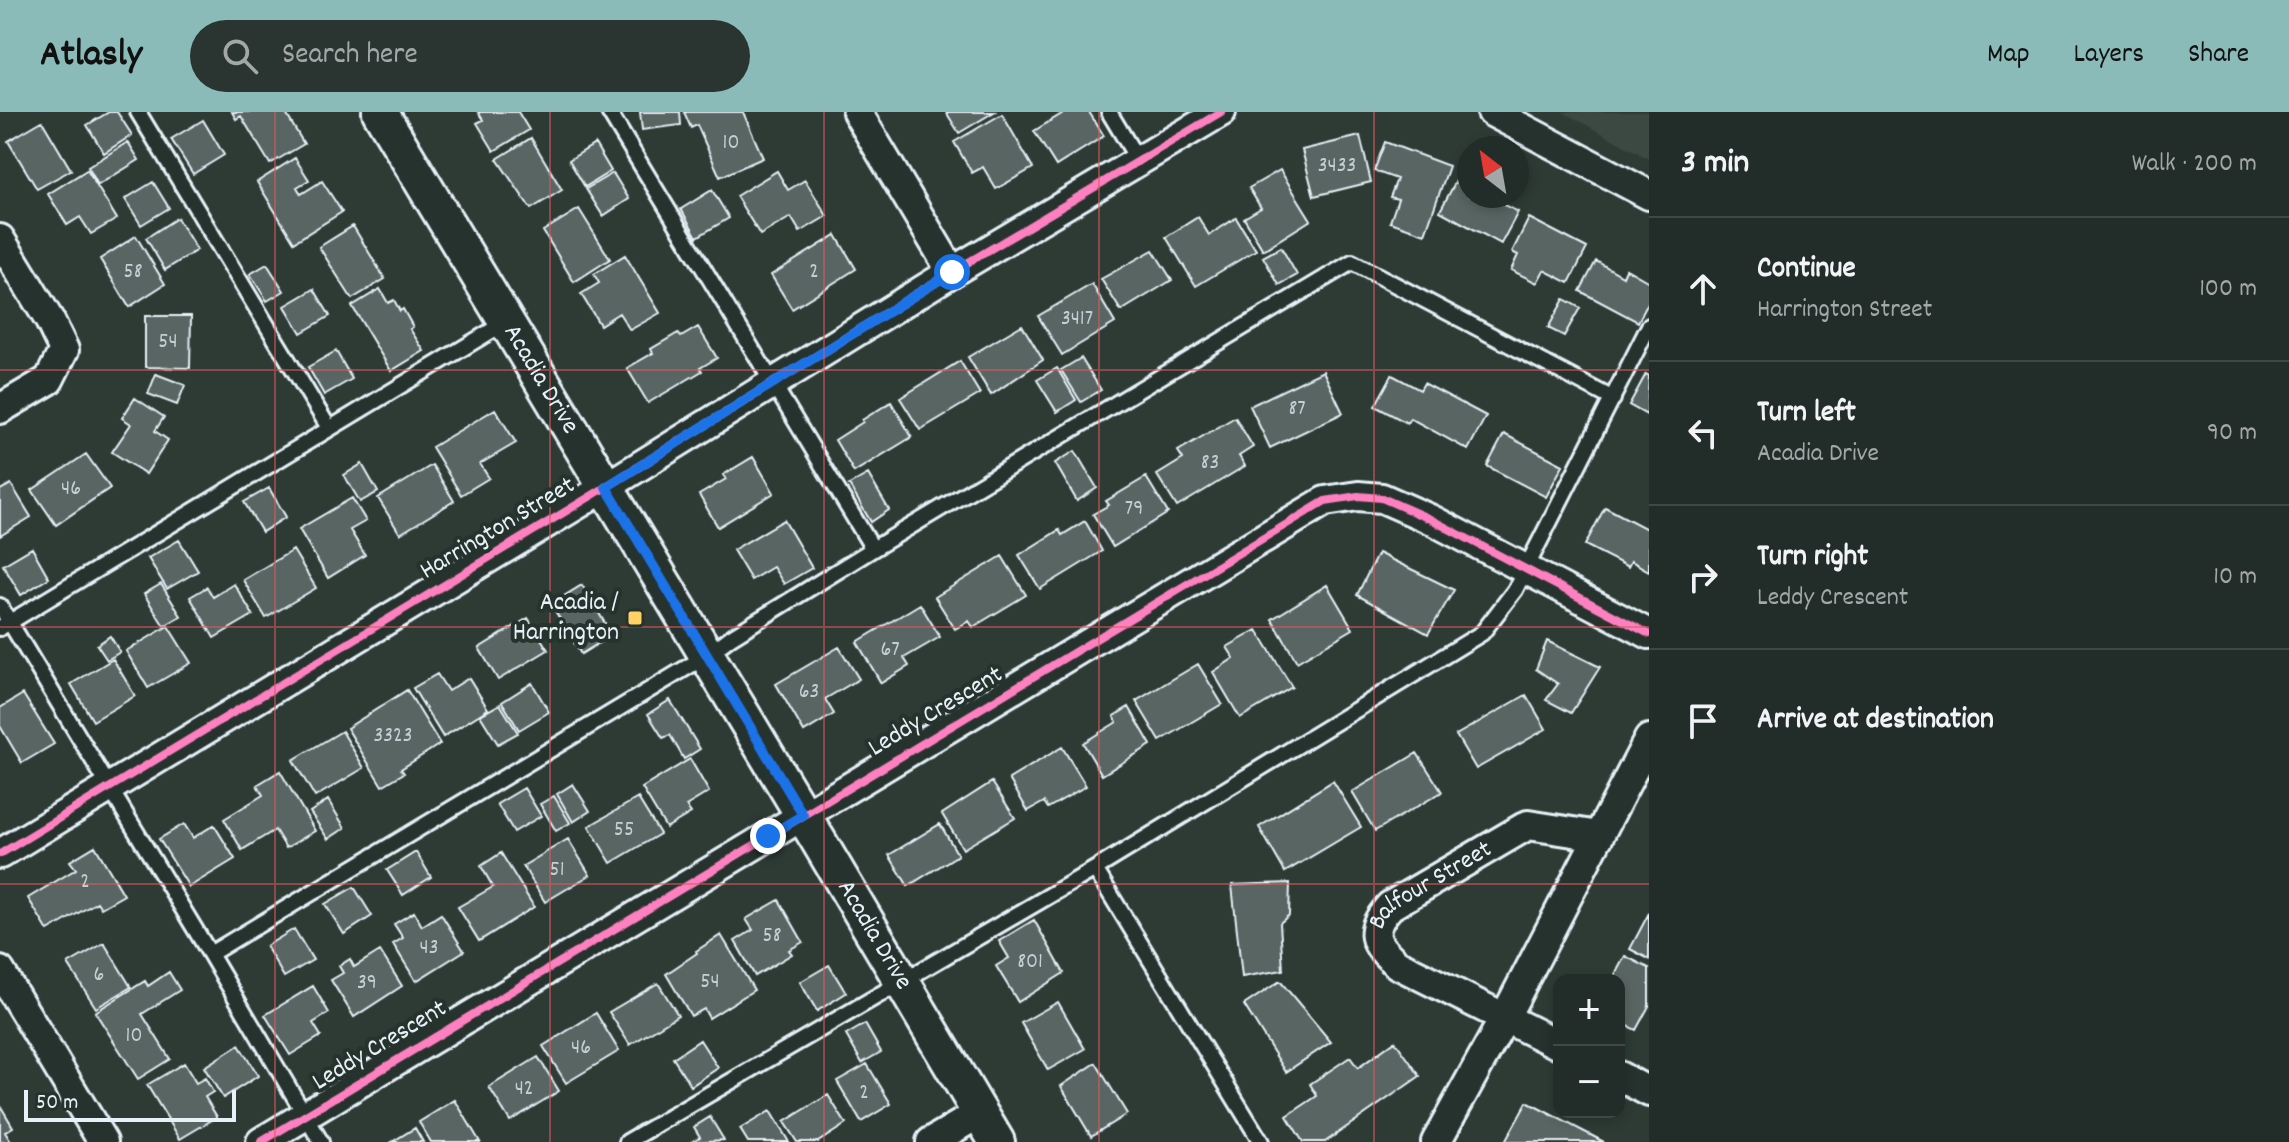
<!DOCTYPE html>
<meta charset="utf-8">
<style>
:root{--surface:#222c28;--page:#2a3430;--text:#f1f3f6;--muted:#a2a7a8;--line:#3f4845;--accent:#8bbbb9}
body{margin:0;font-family:Dekko,sans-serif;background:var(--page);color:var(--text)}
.controls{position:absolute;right:24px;bottom:24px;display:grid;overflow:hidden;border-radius:16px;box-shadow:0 4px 12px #0003}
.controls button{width:72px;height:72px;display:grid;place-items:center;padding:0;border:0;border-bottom:2px solid var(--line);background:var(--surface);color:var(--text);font:40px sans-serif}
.compass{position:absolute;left:1457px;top:24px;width:72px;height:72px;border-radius:50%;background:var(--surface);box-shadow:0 4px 12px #0003;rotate:329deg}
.scale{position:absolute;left:24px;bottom:20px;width:212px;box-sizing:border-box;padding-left:8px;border:4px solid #e8f1f8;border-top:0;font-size:22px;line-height:28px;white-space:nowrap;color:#e8f1f8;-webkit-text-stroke:6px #26332d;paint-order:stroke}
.stop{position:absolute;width:24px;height:24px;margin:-18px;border:6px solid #1a73e8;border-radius:50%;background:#fff}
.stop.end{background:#1a73e8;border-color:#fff;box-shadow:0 2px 8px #0008}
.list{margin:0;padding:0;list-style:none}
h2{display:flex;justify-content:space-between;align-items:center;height:104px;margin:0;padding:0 32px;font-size:34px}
h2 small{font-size:26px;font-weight:400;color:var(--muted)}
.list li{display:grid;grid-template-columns:52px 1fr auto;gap:24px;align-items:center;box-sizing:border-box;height:144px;padding:0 32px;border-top:2px solid var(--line)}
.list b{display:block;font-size:30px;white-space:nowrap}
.list p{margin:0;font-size:26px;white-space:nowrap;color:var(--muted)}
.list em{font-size:26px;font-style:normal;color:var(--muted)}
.icon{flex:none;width:44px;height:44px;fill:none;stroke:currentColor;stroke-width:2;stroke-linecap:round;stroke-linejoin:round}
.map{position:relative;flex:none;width:1649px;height:1030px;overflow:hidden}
header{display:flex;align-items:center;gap:48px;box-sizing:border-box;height:112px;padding:0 40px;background:var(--accent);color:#111}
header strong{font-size:38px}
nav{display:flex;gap:44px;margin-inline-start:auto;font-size:28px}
.search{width:560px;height:72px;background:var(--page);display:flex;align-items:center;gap:20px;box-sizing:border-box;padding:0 28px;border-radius:44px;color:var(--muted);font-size:30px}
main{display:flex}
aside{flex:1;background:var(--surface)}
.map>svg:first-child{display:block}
.built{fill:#3b4843}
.building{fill:#596563;stroke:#e8f1f8;stroke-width:2}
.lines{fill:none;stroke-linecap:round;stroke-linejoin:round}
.service-casing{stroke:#e8f1f8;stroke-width:20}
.minor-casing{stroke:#e8f1f8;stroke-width:34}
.tertiary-casing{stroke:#e8f1f8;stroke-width:40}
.service{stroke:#26332d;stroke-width:14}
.minor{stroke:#26332d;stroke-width:28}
.tertiary{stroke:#26332d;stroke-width:34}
.cycleway-casing{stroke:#26332d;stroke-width:13}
.cycleway{stroke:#ff80c0;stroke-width:8}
.route{stroke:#1a73e8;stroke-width:10}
.grid{fill:none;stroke:#da5a5c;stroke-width:2;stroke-opacity:0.55}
.poi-dot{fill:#ffd166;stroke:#26332d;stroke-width:3}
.labels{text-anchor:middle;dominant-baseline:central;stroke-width:8;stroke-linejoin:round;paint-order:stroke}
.number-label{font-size:22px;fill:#c4ced3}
.street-label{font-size:26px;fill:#e8f1f8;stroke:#26332d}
.poi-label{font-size:26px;fill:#e8f1f8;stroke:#26332d;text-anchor:end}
</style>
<header>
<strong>Atlasly</strong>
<div class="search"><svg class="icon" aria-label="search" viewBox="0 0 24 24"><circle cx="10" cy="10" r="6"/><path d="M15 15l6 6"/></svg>Search here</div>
<nav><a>Map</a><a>Layers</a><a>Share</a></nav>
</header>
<main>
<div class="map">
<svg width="1649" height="1030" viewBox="0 0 1649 1030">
<rect width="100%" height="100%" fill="#2e3b35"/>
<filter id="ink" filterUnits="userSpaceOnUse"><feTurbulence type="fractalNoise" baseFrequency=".0125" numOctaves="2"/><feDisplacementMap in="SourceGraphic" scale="16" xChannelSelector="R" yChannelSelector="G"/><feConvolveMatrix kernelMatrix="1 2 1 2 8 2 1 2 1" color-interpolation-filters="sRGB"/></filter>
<g filter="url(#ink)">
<path class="built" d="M1563,0H1649V47Z"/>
<path class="building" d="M109,0H117L132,23L104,41L87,13Z
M232,0H285L304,32L270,52L241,4L236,7Z
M478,0H518L529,18L494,39L477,11L483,8Z
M640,0H680L681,13L642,18Z
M684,0H743L763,46L720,65L697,13L691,16Z
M946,0H994L959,21Z
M1065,0H1089L1104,24L1056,54L1034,19Z
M1002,2L1033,56L996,77L983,55L972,61L954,30Z
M203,8L224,43L193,62L171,27Z
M42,9L71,58L37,77L8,29Z
M1360,24L1371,70L1314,84L1302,38Z
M531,26L562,78L531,97L497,47Z
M128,30L139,48L98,73L88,55Z
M1385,30L1449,54L1425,122L1390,110L1398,87L1390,85L1397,67L1374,59Z
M595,32L611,59L585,75L569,48Z
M295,46L309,68L297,75L301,82L322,69L342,100L294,130L257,70Z
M87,58L117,107L91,122L80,105L67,113L48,82Z
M1280,58L1311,108L1263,138L1244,106L1261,96L1249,76Z
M777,59L788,78L805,68L827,104L800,120L791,105L760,123L736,84Z
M613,61L629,87L603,104L586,77Z
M1457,67L1469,74V84H1488L1518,100L1501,132L1440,99Z
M153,70L169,96L141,113L125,87Z
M712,78L729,106L697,125L681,97Z
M579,97L610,147L574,170L543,119Z
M1198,105L1209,123L1236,106L1256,138L1196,174L1166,125Z
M177,106L197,138L165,158L146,126Z
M1529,106L1587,136L1569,171L1544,158L1537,171L1511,158L1518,143L1512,140Z
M353,114L385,167L352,187L319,135Z
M836,123L856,157L792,197L771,163Z
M136,124L165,172L129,195L100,147Z
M1281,135L1297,163L1279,173L1263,145Z
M1153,138L1172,168L1121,199L1101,167Z
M625,143L660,201L630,218L619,201L600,213L581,182L599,171L594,162Z
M1596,149L1623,164L1626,157L1649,170V189L1638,210L1580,179Z
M267,152L284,179L267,189L250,162Z
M1092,172L1115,211L1062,243L1038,204Z
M314,177L330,204L301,221L285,194Z
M380,177L388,191L394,188L400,199L403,197L413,215L410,217L424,239L391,259L352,194Z
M1564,187L1580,196L1564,224L1548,216Z
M145,204H191L190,256L145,255Z
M1022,213L1043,248L991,283L968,245Z
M698,215L717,246L700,256L702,259L648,291L627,256L653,241L651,237L678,221L681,225Z
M336,239L352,267L324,283L308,255Z
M1081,246L1101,278L1081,290L1061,258Z
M960,249L980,282L920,318L900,286Z
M1057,256L1076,288L1057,300L1037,268Z
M1323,259L1343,301L1270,336L1250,294Z
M156,262L185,273L177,293L148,282Z
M1646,262L1649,264L1647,303L1629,293Z
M1392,263L1420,278L1424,271L1486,304L1468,338L1410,306L1407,311L1375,294Z
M135,286L164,305L155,319L168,328L146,362L112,340L131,312L122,306Z
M891,290L912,325L854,360L835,328L863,310L862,308Z
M495,297L516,331L480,352L489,366L461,383L432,335Z
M1235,305L1253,335L1239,344L1245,354L1177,395L1157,363L1183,347L1178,339Z
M1504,322L1563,353L1546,385L1487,354Z
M1075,339L1097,376L1077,389L1055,351Z
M86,342L110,376L56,413L32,378Z
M753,345L774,381L718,415L699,383L726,367L723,363Z
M362,352L378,380L360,390L344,363Z
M432,353L454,389L400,422L378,386Z
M868,362L889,398L871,410L849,373Z
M1146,365L1168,401L1113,435L1093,402L1109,393L1106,389Z
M11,372L31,405L0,424V378Z
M269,376L286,405L262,420L244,390Z
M352,386L366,409L350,418L365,443L328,466L299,417Z
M1605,395L1649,418V459L1631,449L1628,455L1585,433Z
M784,408L812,456L784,472L773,455L751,468L733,438Z
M1085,409L1102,439L1040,477L1019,443L1059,418L1062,423Z
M179,428L198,459L167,477L148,446Z
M32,436L49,466L21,483L3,453Z
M293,438L316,476L266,506L243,468Z
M1378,441L1454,478L1428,522L1357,483Z
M1002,444L1026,483L973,515L969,509L955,517L935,485Z
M161,472L181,504L164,514L144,482Z
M234,472L253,503L214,526L190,485L207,475L213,485Z
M582,473L612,523L581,542L551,492Z
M1327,473L1353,517L1297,550L1272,507Z
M920,492L940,525L904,546L909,554L881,571L857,530Z
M528,506L548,538L498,568L479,536Z
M168,514L191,551L148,576L126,539Z
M1257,518L1292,575L1240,606L1213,560L1234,546L1227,535Z
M110,524L120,540L107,548L97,533Z
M1547,529L1600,555L1571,601L1546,588L1558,572L1536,557Z
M839,535L859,567L825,587L834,602L804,620L776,572Z
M113,547L135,584L93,609L71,572Z
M1198,552L1222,592L1160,629L1136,589Z
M437,562L448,579L469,566L488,597L443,625L413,576Z
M532,571L549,600L519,618L502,590Z
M407,578L440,632L401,657L404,661L382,674L347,616Z
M23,582L54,632L22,651L0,614V596Z
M1526,583L1546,617L1476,657L1456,623Z
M670,588L700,637L684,647L670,623L663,626L648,602Z
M500,592L518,621L498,632L480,603Z
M1129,595L1151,633L1102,663L1083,631L1117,610L1114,604Z
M342,619L364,656L315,685L293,648Z
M1062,635L1086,674L1048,696L1044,690L1028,699L1009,667Z
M1417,641L1442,680L1375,719L1352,680Z
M690,647L709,680L686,694L691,701L666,716L642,676Z
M280,659L315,719L286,736L275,718L242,738L224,707L263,683L257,673Z
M1333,669L1361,715L1285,760L1259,715Z
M992,670L1015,706L963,737L942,702Z
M573,672L590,699L573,710L557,682Z
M524,676L541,704L514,720L497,692Z
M554,684L570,711L556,719L540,692Z
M638,686L660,722L611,751L589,714Z
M328,688L345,716L328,727L310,700Z
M184,712L193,726L214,713L235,747L189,775L159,727Z
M940,712L958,743L908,774L889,743Z
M568,727L590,763L545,790L523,754Z
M95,734L124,783L101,796L97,790L48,819L28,786L76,757L70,749Z
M416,740L431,765L403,783L387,758Z
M501,741L534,795L479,829L458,795L493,775L481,754Z
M1290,771L1289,803L1280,811L1283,858L1242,865L1232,773Z
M354,775L372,804L344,822L325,792Z
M779,788L803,830L789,838L792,842L755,864L735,829L753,818L746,807Z
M414,800L422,814L441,802L464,839L416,869L393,832L403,826L394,812Z
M1649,801V847L1630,837Z
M1034,808L1064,861L1018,890L996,854L1009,846L999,829Z
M294,817L313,848L284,865L266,834Z
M721,823L754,878L709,906L704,897L691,904L666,862L697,841L696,839Z
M104,831L131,875L96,896L68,852Z
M380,839L402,874L354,905L331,868L343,861L339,854L350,847L354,855Z
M1625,844L1649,856V894L1636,918L1619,910V868H1612Z
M829,853L846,881L817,899L800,870Z
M169,860L180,878L142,902L170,947L138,967L95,900L145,869L148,874Z
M1280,869L1331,930L1286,960L1244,893Z
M658,871L678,903L630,933L609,900Z
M313,874L329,901L313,911L321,924L290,943L265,903Z
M1058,890L1085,937L1048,958L1021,911Z
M596,901L619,939L566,971L543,934Z
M865,912L881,940L862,951L846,923Z
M700,928L718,956L691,974L673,946Z
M1395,929L1420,964L1325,1030H1303L1287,1004L1317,984L1310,972L1350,945L1358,956Z
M239,933L258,964L223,986L204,955Z
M538,945L559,979L510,1009L489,975Z
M184,951L196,971L205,966L213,980L205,985L217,1005L180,1027L147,973Z
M1096,951L1127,1002L1091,1024L1061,974Z
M867,952L891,992L861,1010L837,969Z
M828,983L846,1012L818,1030H797L784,1010Z
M455,988L480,1030H431L419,1010Z
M1527,990L1604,1030H1505Z
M0,993L13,1015L5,1020L11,1030H0Z
M770,999L789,1030H748L740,1017Z
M710,1005L724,1028L691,1030L700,1025L694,1015Z
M415,1016L423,1030H392Z"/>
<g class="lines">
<defs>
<path id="service" d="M138,0L329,316
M609,0L873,437
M1109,0L1139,50
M0,494L210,842L321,1030
M0,516L506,210
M1095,757L1261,1030
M210,842L706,544L731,525L873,437L1352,150L1613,287
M627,1030L1095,757L1482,521L1515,478L1649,214"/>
<g id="minor">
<path d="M857,0L952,160"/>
<path d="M1492,0L1649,83"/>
<path d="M0,127L50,209L64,238L49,268L0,297"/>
<path d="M0,742L606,375L952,160L1221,0"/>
<path d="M0,859L103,1030"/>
<path id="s1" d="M1559,933L1397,852C1373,831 1367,820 1390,794L1528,713L1599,724"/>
<path d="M1619,964L1649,980"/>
<path d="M261,1030L1325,389L1358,384L1382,386L1430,407L1649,522"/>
<path d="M931,1030L980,1001"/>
<path d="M1436,1030L1505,905L1649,627"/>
</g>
<g id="tertiary">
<path id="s2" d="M380,0L818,728L997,1030"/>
</g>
</defs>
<use href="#service" class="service-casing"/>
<use href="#minor" class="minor-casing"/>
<use href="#tertiary" class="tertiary-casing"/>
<use href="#service" class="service"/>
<use href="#minor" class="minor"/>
<use href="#tertiary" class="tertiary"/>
<defs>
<path id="cycleway" d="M0,742L606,375L952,160L1221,0
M261,1030L1325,389L1358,384L1382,386L1430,407L1649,522"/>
</defs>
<use href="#cycleway" class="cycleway-casing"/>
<use href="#cycleway" class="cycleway"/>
</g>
</g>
<g class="lines" filter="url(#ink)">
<path class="route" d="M768,724L803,703L606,375L952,160"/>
</g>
<path class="grid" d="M275,0V1030M550,0V1030M824,0V1030M1099,0V1030M1374,0V1030M0,258H1649M0,515H1649M0,772H1649"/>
<rect class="poi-dot" x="627" y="498" width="16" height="16" rx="4"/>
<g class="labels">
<g class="number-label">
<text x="731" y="31">10</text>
<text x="1337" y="54">3433</text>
<text x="133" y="160">58</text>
<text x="814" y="160">2</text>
<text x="1077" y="207">3417</text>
<text x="168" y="230">54</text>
<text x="1297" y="297">87</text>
<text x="1210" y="351">83</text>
<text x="71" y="377">46</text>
<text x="1134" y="397">79</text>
<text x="890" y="538">67</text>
<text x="809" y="580">63</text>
<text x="393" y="624">3323</text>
<text x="624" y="718">55</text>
<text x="557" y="758">51</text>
<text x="85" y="770">2</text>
<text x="772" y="824">58</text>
<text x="429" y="836">43</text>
<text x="1030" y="850">801</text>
<text x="99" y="863">6</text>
<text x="710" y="870">54</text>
<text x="367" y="871">39</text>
<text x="134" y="924">10</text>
<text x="581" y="936">46</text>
<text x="524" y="977">42</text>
<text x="864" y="981">2</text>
</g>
<g class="street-label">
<text stroke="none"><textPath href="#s2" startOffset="312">Acadia Drive</textPath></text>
<text transform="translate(498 417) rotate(-31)">Harrington Street</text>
<text transform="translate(936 600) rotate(-31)">Leddy Crescent</text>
<text stroke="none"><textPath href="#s1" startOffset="296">Balfour Street</textPath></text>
<text stroke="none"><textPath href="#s2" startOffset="960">Acadia Drive</textPath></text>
<text transform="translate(380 934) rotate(-31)">Leddy Crescent</text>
</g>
<g class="poi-label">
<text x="619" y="491">Acadia /<tspan x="619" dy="30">Harrington</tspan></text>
</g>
</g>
</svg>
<div class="controls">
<button>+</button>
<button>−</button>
</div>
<svg class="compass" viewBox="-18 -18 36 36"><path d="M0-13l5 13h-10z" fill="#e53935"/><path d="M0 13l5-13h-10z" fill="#a2a7a8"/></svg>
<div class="scale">50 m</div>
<div class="stop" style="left:952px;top:160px"></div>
<div class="stop end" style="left:768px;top:724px"></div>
</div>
<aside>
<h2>3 min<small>Walk · 200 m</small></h2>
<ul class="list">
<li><svg class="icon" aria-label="ahead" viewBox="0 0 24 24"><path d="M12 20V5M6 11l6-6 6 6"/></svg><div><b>Continue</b><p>Harrington Street</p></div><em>100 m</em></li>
<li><svg class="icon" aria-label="left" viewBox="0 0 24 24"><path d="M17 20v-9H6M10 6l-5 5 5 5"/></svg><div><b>Turn left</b><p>Acadia Drive</p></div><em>90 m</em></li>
<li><svg class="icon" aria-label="right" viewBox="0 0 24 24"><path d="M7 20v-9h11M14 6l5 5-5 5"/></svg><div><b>Turn right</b><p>Leddy Crescent</p></div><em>10 m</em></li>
<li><svg class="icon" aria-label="arrive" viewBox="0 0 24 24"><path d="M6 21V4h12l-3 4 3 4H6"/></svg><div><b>Arrive at destination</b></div></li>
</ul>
</aside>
</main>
